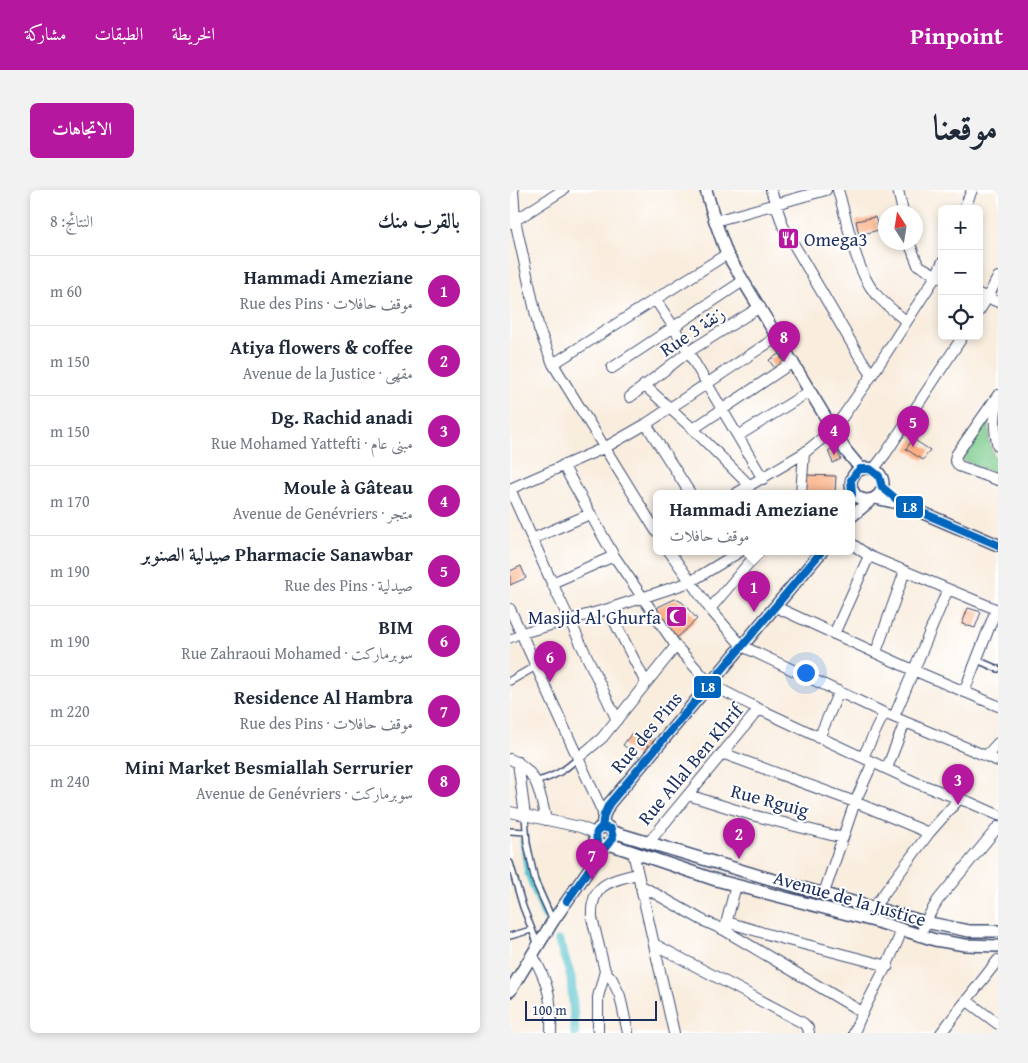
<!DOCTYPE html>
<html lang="ar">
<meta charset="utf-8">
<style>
:root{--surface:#fff;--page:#f2f2f3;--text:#1f2937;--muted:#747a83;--line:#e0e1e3;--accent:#b5179e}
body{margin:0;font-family:"Gentium Book Plus",Amiri,serif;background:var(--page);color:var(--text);direction:rtl}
.controls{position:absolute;right:15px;top:15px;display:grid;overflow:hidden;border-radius:8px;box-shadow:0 2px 8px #0003}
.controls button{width:45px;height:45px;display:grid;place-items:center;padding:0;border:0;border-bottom:1px solid var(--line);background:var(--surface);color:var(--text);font:25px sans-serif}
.compass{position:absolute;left:368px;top:15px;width:45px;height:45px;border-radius:50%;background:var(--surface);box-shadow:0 2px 8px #0003;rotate:348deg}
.scale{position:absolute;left:15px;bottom:12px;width:132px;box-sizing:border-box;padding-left:5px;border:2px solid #1b2f5e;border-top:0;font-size:14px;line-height:18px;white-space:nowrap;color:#1b2f5e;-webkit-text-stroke:4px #fff;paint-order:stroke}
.you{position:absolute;left:295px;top:482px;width:18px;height:18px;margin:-12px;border:4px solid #fff;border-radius:50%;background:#1a73e8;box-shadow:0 0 0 8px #1a73e833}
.badge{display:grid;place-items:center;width:32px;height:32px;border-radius:50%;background:var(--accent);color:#fff;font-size:16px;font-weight:700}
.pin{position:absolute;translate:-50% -41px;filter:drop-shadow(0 1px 2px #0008)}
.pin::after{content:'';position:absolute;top:26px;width:18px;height:15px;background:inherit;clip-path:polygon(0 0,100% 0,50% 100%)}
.popup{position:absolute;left:143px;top:300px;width:202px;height:65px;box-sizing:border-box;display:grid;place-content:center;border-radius:8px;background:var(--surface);filter:drop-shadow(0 1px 4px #0005);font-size:16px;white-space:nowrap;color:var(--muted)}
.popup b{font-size:19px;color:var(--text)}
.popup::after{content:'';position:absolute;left:50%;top:100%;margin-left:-10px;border:10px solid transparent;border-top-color:var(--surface)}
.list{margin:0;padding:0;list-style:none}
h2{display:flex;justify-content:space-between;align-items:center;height:65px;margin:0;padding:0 20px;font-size:21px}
h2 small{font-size:16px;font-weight:400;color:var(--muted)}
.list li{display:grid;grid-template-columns:32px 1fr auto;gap:15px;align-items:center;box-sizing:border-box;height:70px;padding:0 20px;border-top:1px solid var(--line)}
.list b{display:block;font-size:19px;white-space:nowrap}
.list p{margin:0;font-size:16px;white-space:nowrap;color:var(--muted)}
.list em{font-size:16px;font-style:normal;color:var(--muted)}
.icon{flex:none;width:28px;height:28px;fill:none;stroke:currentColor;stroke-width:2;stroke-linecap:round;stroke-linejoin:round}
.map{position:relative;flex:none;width:488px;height:843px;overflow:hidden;direction:ltr;border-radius:8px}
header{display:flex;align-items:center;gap:30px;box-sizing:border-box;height:70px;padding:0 25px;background:var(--accent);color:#fff}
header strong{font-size:24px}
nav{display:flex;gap:28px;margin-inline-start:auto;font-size:18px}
.intro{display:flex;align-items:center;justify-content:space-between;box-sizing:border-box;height:120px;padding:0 30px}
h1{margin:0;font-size:35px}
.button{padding:12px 22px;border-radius:8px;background:var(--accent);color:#fff;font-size:18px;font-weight:700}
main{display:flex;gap:30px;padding:0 30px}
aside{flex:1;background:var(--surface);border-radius:8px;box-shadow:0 2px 8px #0003}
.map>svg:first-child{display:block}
.green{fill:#7ccb8b;stroke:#4c7d74}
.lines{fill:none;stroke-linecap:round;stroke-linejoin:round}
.canal{stroke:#56c3cd;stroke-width:9}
.building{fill:#fcaf82}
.service-casing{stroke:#3c4c71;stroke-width:8}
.pedestrian-casing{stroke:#3c4c71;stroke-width:9}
.minor-casing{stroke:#3c4c71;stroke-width:12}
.tertiary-casing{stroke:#3c4c71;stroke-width:14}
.service{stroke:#fff;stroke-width:5}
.pedestrian{stroke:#fff;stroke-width:7}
.minor{stroke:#fff;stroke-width:10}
.tertiary{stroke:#fff;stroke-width:11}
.bus-1-casing{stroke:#fff;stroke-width:11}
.bus-1{stroke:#0065bd;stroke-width:8}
.labels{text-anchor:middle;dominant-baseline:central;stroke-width:4;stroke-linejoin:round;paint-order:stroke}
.poi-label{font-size:19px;fill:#1b2f5e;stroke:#fff;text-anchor:start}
.street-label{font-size:19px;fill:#1b2f5e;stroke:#fff}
.line-badge{stroke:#fff;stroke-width:2}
.badge-label{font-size:14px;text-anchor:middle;font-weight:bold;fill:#fff}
</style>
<header>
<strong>Pinpoint</strong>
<nav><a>الخريطة</a><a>الطبقات</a><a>مشاركة</a></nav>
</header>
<div class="intro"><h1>موقعنا</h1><a class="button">الاتجاهات</a></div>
<main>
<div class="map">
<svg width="488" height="843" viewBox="0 0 488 843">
<rect width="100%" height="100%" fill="#fff"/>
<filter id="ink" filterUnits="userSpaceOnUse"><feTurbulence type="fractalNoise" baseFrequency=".02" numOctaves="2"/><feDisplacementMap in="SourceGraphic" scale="10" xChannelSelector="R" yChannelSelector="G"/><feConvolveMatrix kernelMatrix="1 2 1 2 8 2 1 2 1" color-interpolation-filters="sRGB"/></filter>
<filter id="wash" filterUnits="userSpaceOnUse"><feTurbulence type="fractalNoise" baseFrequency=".0096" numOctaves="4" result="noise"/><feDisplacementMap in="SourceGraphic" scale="20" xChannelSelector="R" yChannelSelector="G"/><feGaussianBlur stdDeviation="1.12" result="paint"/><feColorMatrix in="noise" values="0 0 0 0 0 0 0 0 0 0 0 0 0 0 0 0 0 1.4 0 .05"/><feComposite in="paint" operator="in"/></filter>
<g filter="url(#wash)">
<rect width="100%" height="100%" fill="#f9edde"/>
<path class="green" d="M476,227L479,228V251L484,266L488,273V285L453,270L451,267Z"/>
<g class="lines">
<path class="canal" d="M14,651L19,683L35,725
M49,751L61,787L65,843"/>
</g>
<g id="blocks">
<path class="building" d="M365,27L369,40L349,45L346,31Z
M269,164L275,174L266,180L259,170Z
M403,249L420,260L413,270L396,259Z
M325,257L331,269L323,273L318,261Z
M294,285L326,286L325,303H293Z
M11,376L16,388L0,395V381Z
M165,409L172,412L187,429L167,448L147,424L148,417Z
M458,418L471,422L465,438L452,434Z
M122,543L139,557L130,568L113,555Z"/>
</g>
</g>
<g filter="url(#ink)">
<use href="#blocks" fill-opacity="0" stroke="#3c4c71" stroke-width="1"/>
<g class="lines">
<defs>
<path id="service" d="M467,470L488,479
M27,591C44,587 55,580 68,568
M15,626L17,653L25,691L43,731
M0,641L16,642
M0,673L13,717L28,755
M0,746L21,740"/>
<path id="pedestrian" d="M0,449L12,443
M0,491L26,476"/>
<path id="minor" d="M3,0L5,30L29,139L43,174L146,341
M261,0L273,36L348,164L362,185
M328,0C337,30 345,78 364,102C374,114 385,122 396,131
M388,0L393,22
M454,19L462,0
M205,31L316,0
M1,33L53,0
M399,52L408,75L431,88
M469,104L488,112
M145,109L163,136L253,289
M469,121L478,107L488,87
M43,174L217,64
M102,178L233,91
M134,195L183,239L240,296
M488,205L446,265L445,270L449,276L488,290
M120,207L178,162L250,117
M488,212C483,228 484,241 488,256
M136,234L180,303
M183,239L283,172
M228,246L300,201
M53,275L104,366L166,456L200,494L249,519L407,593L461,613L488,625
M363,280L376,263L453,146
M0,299L96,257L136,234L267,147
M0,299L42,393L107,530
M227,303L294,263L324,239L362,185L426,86L432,73
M291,303L294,263
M22,349L80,324
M342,354L359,366L488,420
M159,361L200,419L232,456L374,523L488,571
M42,393L104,366
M266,417L403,480L488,516
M0,419L94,625
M98,419L136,493
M200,419L249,361
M12,443L98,419L180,392L231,361
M324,444L359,366
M366,462L395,381
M454,502L486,420
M384,527L438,399
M309,548L329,501
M212,563L345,612L419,643
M477,565L488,553
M353,567L374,523
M68,568L92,548L166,456
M0,569C28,580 30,603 36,630
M8,572L15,626
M377,578L395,532
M178,605L242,625L333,648
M0,622L70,637L85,643
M139,652L249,519
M123,662L164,843
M130,695L192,730L214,740L352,822
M314,703L345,612L363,572
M364,717L419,643L449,609
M217,732L274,749L378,776
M215,738L226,695
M411,746L415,732L428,710L488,637
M144,754L293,833L298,838L299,843
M23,766C39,794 42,811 41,843
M456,810L488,834
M88,843V807L95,781
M118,843L110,806L102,789L95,781L82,728C80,694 100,691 127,684
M344,843C357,807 380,776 392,739
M431,843L488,770"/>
<path id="tertiary" d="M196,0L205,31L217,64L336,261L351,279
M341 294a16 16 0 1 1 32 0a16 16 0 1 1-32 0Z
M365,308L392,314L488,355
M342,326L361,310
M92,637L94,625L99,614L312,361
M103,642L260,689L415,732L459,741H488
M99,654L206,690L368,732L425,750L455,755L488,756
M0,801L43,731L96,655L101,652L104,645L103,642L98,637L89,638L85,643V649L87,652L85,671"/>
</defs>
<use href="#service" class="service-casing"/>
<use href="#pedestrian" class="pedestrian-casing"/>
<use href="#minor" class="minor-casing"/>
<use href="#tertiary" class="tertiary-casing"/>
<use href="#service" class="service"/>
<use href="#pedestrian" class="pedestrian"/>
<use href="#minor" class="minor"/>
<use href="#tertiary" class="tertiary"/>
<defs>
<path id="bus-1" d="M342,304L341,290L346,283L350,279H360L369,286L372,297L392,314L488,355
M92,637L94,625L99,614L312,361
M92,637L101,639L103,648L85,670C86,664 88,657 87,652C86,644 85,642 92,637Z
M57,711L80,678
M57,711L80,678"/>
</defs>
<use href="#bus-1" class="bus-1-casing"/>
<use href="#bus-1" class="bus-1"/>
</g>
</g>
<defs>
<symbol id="restaurant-square" viewBox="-11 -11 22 22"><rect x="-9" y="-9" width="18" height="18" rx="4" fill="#b5179e" stroke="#fff"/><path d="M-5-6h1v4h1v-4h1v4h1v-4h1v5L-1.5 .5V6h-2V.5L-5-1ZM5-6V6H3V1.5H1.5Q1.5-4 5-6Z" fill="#fff"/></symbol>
<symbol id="mosque-square" viewBox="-11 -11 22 22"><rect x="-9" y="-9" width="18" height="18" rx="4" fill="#b5179e" stroke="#fff"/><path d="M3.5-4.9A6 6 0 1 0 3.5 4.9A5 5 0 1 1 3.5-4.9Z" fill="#fff"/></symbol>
</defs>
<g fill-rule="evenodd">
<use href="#restaurant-square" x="266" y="36" width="25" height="25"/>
<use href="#mosque-square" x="154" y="414" width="25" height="25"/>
</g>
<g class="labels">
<g class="poi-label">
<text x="294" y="49">Omega3</text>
<text x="151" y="427" text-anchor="end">Masjid Al Ghurfa</text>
</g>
<g class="street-label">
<text transform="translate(182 141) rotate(-34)">Rue 3 زنقة</text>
<text transform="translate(136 542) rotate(-50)">Rue des Pins</text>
<text transform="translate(180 574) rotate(-50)">Rue Allal Ben Khrif</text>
<text transform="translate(260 610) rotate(15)">Rue Rguig</text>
<text transform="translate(340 708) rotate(16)">Avenue de la Justice</text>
</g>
</g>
<g class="line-badge">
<rect x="385" y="305" width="29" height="24" rx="5" fill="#0065bd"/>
<rect x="183" y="485" width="29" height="24" rx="5" fill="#0065bd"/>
</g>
<g class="badge-label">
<text x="400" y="322">L8</text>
<text x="198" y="502">L8</text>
</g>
</svg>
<div class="controls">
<button>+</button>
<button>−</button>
<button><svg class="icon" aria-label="locate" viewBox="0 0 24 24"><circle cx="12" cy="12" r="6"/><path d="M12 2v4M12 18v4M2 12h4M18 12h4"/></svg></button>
</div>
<svg class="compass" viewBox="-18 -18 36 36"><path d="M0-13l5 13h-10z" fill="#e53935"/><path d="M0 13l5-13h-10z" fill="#747a83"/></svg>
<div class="scale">100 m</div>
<div class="you"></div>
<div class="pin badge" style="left:244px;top:422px">1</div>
<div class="popup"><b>Hammadi Ameziane</b>موقف حافلات</div>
<div class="pin badge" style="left:229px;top:669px">2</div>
<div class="pin badge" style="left:448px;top:615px">3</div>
<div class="pin badge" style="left:324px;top:265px">4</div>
<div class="pin badge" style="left:403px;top:257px">5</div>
<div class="pin badge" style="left:40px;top:492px">6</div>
<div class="pin badge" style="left:82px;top:690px">7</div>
<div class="pin badge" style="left:274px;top:172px">8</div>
</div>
<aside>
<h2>بالقرب منك<small>النتائج: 8</small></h2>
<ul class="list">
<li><span class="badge">1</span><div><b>Hammadi Ameziane</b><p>موقف حافلات · Rue des Pins</p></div><em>60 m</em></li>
<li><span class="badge">2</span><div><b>Atiya flowers &amp; coffee</b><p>مقهى · Avenue de la Justice</p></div><em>150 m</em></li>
<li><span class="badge">3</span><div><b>Dg. Rachid anadi</b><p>مبنى عام · Rue Mohamed Yattefti</p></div><em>150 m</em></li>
<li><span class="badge">4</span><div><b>Moule à Gâteau</b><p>متجر · Avenue de Genévriers</p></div><em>170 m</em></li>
<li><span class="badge">5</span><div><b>Pharmacie Sanawbar صيدلية الصنوبر</b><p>صيدلية · Rue des Pins</p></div><em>190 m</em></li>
<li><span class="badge">6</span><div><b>BIM</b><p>سوبرماركت · Rue Zahraoui Mohamed</p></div><em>190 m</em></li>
<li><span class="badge">7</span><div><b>Residence Al Hambra</b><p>موقف حافلات · Rue des Pins</p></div><em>220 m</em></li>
<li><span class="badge">8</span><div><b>Mini Market Besmiallah Serrurier</b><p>سوبرماركت · Avenue de Genévriers</p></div><em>240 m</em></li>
</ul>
</aside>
</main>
